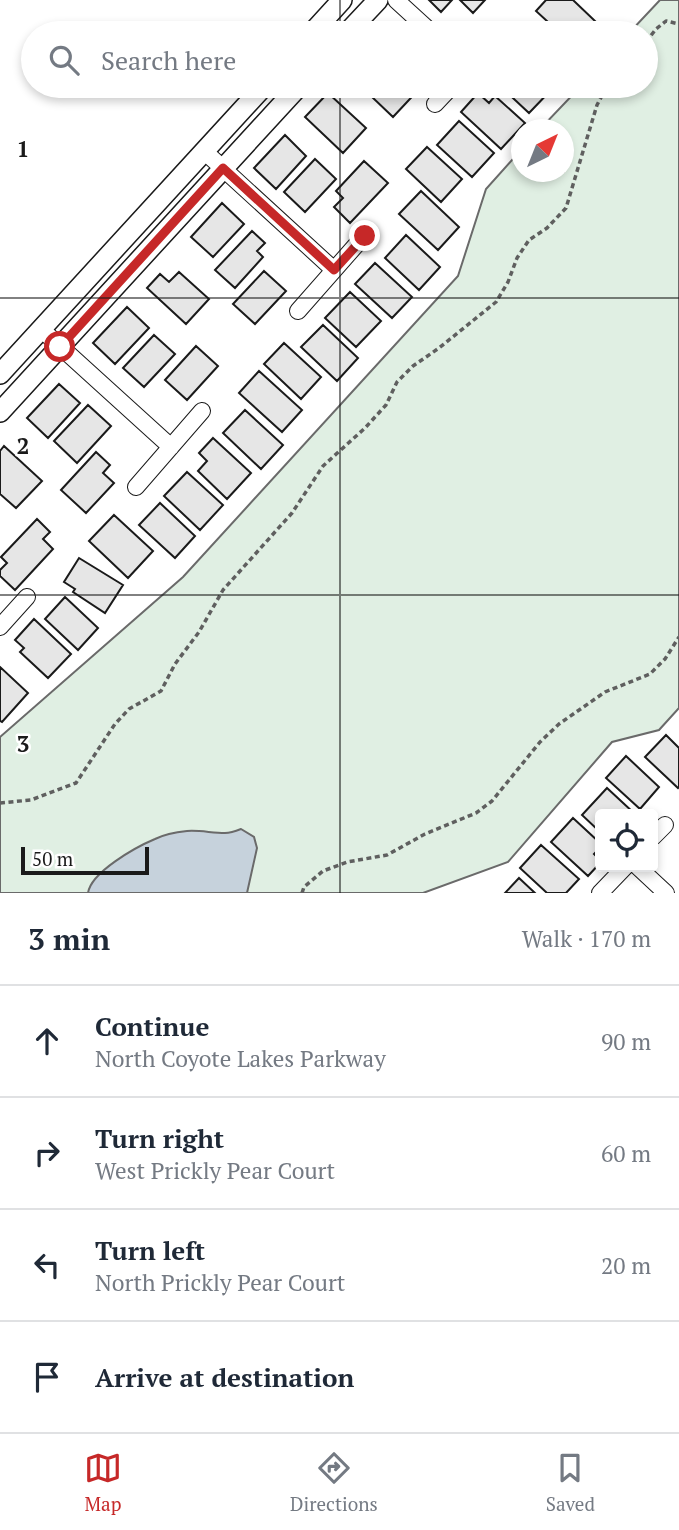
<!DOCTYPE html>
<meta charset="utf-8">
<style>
:root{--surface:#fff;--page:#f6f6f7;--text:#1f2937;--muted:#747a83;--line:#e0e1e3;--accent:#c62828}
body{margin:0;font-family:"PT Serif",serif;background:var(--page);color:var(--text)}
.controls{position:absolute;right:21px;bottom:21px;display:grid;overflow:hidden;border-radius:7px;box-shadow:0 4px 10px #0003}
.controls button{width:63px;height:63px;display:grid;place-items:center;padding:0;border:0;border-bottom:2px solid var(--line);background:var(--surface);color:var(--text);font:35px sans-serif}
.compass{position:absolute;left:511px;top:119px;width:63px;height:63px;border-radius:50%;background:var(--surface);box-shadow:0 4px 10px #0003;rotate:43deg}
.scale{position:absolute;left:21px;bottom:18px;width:128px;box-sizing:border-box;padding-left:7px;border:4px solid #1a1a1a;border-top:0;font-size:19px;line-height:24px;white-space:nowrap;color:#1a1a1a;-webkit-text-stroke:5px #fff;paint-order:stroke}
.stop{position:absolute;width:21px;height:21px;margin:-16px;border:5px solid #c62828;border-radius:50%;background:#fff}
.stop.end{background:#c62828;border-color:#fff;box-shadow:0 2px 7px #0008}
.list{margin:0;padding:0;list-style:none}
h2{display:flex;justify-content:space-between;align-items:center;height:91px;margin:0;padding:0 28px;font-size:30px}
h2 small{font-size:23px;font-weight:400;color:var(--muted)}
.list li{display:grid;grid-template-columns:46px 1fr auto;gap:21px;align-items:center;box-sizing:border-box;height:112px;padding:0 28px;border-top:2px solid var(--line)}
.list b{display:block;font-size:26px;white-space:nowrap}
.list p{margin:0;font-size:23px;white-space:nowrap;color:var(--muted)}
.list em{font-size:23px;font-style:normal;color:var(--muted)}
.icon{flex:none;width:38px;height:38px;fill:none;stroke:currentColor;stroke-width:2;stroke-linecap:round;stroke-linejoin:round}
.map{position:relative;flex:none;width:679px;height:893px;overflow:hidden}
.search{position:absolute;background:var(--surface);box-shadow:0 4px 10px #0003;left:21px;right:21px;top:21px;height:77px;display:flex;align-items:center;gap:18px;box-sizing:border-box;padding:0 24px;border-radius:38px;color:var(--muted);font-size:26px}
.sheet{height:539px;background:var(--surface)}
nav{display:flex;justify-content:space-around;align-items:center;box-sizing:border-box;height:98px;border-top:2px solid var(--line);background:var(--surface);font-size:19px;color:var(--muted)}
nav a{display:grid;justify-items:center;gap:4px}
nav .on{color:var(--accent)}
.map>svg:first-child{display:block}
.green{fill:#e0efe3;stroke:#6a6a6a;stroke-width:2}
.water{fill:#c6d2dc;stroke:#6a6a6a;stroke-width:2}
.building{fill:#e6e6e6;stroke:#1a1a1a;stroke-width:2}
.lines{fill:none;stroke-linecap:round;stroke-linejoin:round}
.minor-casing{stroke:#1a1a1a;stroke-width:18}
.tertiary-casing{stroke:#1a1a1a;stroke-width:22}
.path{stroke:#5f5f5f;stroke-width:3.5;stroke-dasharray:5 3.5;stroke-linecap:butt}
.minor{stroke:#fff;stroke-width:16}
.tertiary{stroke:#fff;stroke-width:19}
.route{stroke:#c62828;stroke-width:9}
.grid{fill:none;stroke:#1a1a1a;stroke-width:2;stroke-opacity:0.55}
.grid-label{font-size:23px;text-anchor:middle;font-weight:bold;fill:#1a1a1a;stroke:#fff;stroke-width:5;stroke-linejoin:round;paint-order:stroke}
</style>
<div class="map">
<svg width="679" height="893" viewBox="0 0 679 893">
<rect width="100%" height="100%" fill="#fff"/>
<path class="green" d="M660,0H679V708L659,730L612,742L508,862L423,893H0V737L183,577L458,276L486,189L521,150L522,172H564V130L540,129L581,86H646V33H629Z"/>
<path class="water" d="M241,829L254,837L257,848L247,893H88C91,872 136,847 155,839C163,835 177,832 187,831C200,830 212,833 225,833C230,833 236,831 241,829Z"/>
<path class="building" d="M429,0H452L441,12Z
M460,0H485L473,13Z
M546,0H573L595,21L584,33H560L536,11Z
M382,86H422L393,117L372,97Z
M500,86H548L552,89L529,113Z
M328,93L366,128L343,153L305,117Z
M478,93L489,103L495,96L525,123L501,149L461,112Z
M459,121L494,153L472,177L437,145Z
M285,135L306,156L276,189L254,168Z
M427,147L462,179L441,202L406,169Z
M315,159L336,179L305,212L284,192Z
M364,161L388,183L350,223L334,207L343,198L336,191Z
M421,191L459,227L438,250L399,214Z
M222,203L244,224L213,257L191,237Z
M252,231L265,243L257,251L263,257L235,288L215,270Z
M406,235L440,267L419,290L385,258Z
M375,263L412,297L392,318L355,284Z
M264,271L286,291L255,324L233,304Z
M179,272L209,299L186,324L147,288L160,274L169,282Z
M350,292L381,321L356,347L325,318Z
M127,307L149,328L115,364L93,343Z
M323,325L358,358L337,381L301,347Z
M154,335L175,354L144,387L123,368Z
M284,343L321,377L301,399L264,364Z
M196,346L218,366L187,400L165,380Z
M259,371L302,410L282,432L239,393Z
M59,384L80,403L48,438L27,418Z
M88,405L111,426L77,463L54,441Z
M245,410L283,445L261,469L223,433Z
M213,438L251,473L227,499L198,471L207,461L199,453Z
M4,446L42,481L16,508L0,494V451Z
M96,452L110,465L103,473L114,483L86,513L61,490Z
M187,472L223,505L200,530L164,496Z
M160,503L195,536L175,558L139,525Z
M114,515L153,551L128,578L89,541Z
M37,519L50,532L43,539L53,549L15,590L0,576V570L7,563L1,557Z
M79,558L123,585L105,613L73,592L75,589L64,582Z
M65,597L98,628L78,650L45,619Z
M34,619L71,654L48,678L20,652L24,648L15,640Z
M0,667L28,693L2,722L0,721Z
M666,735L679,748V787L678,788L645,757Z
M626,756L659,787L640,809L606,778Z
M607,788L635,814H600V832L582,815Z
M573,818L600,843V848L594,854L600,860V863L588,876L551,842Z
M541,845L579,879L566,893H547L520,868Z
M519,878L535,893H505Z"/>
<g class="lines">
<defs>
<path id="minor" d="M396,0L432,33
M500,33L502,32
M435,104L452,86
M204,151L334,270
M298,311L364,236
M41,329L171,447
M136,487L202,411
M0,627L27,597
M653,837L665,825
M638,867L666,893
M600,893L625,867"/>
<path id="tertiary" d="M312,33L342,0
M347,33L378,0
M0,374L264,86
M0,412L299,86"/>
</defs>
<use href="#minor" class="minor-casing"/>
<use href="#tertiary" class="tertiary-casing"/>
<path class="path" d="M646,42L656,29L666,21L679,24
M0,803L31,800L76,783L115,724L129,709L161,691L175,664L199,632L223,590L292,513L323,466L365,428L386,405L397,382L413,366L439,348L496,302L508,282L517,258L529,240L547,228L566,208L597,105L607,86
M302,893L304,887L323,871L347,862L387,855L425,834L476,813L492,801L540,742L559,724L605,692L650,674L665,659L679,637"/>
<use href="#minor" class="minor"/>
<use href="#tertiary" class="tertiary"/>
</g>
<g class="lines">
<path class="route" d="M60,347L223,168L334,270L365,236"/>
</g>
<path class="grid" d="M340,0V33M340,86V893M0,298H679M0,595H679"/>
<g class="grid-label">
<text x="23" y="157">1</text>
<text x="23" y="454">2</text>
<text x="23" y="752">3</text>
</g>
</svg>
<div class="controls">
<button><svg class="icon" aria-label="locate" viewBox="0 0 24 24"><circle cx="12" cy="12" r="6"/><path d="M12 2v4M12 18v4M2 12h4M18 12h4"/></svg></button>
</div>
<svg class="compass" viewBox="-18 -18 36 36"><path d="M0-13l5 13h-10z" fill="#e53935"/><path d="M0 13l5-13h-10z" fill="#747a83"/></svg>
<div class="scale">50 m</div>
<div class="stop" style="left:60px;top:347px"></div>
<div class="stop end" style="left:365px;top:236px"></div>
<div class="search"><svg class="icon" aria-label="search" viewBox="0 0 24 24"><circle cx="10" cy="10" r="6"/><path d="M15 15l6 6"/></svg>Search here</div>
</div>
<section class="sheet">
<h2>3 min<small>Walk · 170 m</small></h2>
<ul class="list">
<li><svg class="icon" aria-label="ahead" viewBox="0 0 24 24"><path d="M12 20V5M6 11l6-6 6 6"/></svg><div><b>Continue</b><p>North Coyote Lakes Parkway</p></div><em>90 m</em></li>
<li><svg class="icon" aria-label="right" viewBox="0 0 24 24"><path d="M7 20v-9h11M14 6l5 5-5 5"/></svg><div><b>Turn right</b><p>West Prickly Pear Court</p></div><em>60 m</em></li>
<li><svg class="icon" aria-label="left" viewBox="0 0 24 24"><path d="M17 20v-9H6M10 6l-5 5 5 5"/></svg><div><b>Turn left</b><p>North Prickly Pear Court</p></div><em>20 m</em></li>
<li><svg class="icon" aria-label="arrive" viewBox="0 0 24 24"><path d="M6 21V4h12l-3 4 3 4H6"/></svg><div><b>Arrive at destination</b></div></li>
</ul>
</section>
<nav>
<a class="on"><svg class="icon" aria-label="map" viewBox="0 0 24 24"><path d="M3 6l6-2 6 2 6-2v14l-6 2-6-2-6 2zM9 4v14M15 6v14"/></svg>Map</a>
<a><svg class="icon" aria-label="directions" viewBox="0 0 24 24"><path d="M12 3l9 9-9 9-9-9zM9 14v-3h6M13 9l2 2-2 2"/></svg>Directions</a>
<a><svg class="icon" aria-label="saved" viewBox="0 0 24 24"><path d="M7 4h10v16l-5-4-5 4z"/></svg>Saved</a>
</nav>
